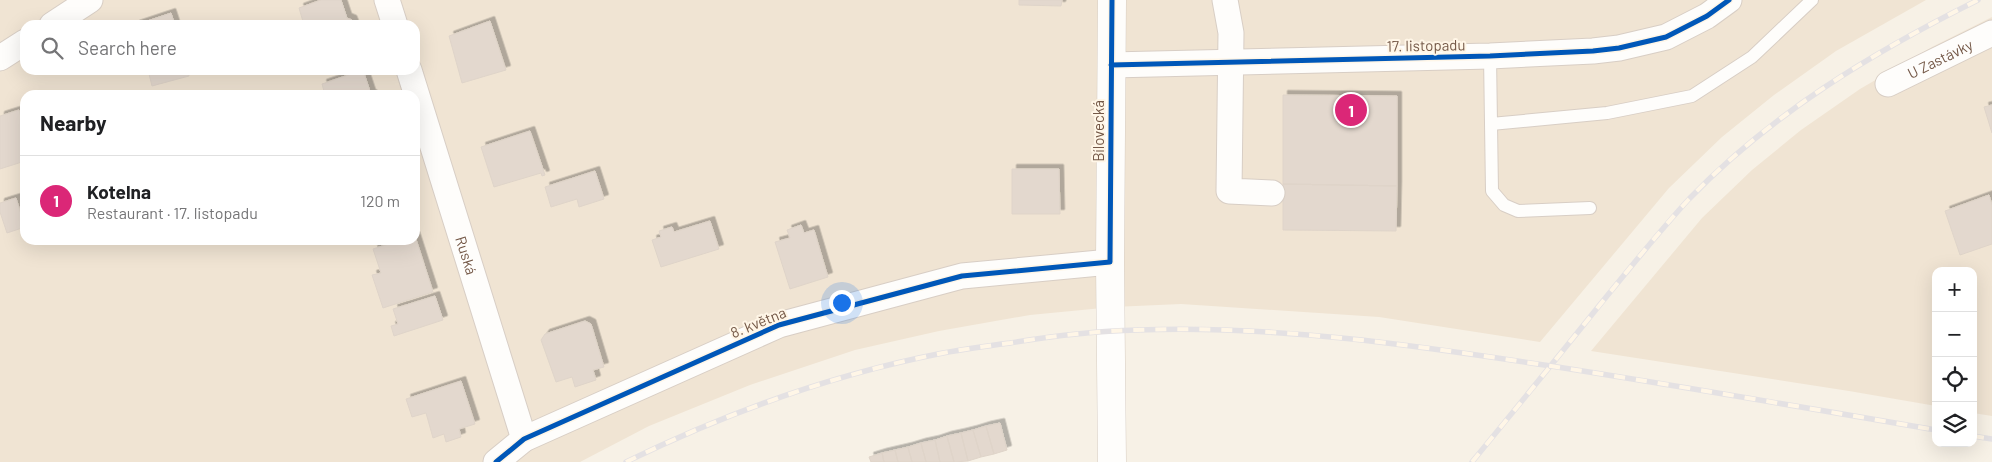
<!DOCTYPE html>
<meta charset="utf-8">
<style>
:root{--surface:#fff;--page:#f6f6f6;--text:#202124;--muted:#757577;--line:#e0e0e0;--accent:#db2777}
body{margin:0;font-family:Barlow,sans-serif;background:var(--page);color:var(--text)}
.controls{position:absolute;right:15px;bottom:15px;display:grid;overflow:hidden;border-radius:10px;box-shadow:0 5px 20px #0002}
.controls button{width:45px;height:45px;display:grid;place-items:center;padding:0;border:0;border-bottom:1px solid var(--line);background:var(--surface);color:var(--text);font:25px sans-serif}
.you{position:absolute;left:841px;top:302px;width:18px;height:18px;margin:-12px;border:4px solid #fff;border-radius:50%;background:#1a73e8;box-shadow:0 0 0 8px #1a73e833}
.badge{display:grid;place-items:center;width:32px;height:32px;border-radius:50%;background:var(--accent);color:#fff;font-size:16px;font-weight:700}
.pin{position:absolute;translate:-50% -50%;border:2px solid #fff;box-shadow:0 1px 5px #0006}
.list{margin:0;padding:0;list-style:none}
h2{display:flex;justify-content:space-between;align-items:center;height:65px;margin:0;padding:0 20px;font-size:21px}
h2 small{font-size:16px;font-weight:400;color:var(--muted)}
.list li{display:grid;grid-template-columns:32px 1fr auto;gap:15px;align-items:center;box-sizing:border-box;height:90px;padding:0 20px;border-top:1px solid var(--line)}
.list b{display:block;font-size:19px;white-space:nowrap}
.list p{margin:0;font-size:16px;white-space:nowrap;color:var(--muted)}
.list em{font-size:16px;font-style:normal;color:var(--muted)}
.icon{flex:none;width:28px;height:28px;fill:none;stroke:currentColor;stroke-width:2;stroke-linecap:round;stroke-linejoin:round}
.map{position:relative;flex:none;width:1992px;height:462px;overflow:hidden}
.search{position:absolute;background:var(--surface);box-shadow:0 5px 20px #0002;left:20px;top:20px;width:400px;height:55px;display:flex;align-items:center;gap:12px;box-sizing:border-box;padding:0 18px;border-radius:15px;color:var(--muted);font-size:19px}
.panel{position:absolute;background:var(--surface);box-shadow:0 5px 20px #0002;left:20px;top:90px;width:400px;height:155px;border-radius:15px}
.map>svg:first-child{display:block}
.residential{fill:#f0e4d3;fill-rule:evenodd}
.building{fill:#e3d8ce;stroke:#dfd4c9;filter:url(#shadow)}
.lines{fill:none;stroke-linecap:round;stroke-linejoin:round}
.service-casing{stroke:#d8cec5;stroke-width:14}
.minor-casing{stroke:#d8cec5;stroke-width:27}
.secondary-casing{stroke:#d7cdc3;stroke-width:29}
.service{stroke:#fefdfb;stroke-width:12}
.minor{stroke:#fefdfb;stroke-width:25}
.secondary{stroke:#fefdfb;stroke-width:28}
.rail-casing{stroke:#e4e1e3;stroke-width:5.5}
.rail{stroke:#fff6e7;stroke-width:4;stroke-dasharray:11;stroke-linecap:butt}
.cycleway-casing{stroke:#fff6e7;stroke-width:8}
.cycleway{stroke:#0057b8;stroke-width:5}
.labels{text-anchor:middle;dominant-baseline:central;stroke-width:4;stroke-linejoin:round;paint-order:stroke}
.street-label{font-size:15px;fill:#745847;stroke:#fff6e7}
</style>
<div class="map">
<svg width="1992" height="462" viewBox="0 0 1992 462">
<defs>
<filter id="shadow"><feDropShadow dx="4.5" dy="-4.5" stdDeviation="0" flood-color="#0004"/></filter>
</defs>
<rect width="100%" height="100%" fill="#f7f1e6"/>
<path class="residential" d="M0,0H1926L1836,51L1774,95L1722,137L1669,188L1540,342L1379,317L1181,304L1113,307L1030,315L939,331L855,350L750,385L649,426L580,462H0ZM25,25H415V70H25ZM25,95H415V240H25Z
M1992,17V416L1973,413V271H1936V406L1849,391L1591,351L1702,218L1752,170L1801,130L1860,89L1932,47Z"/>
<path class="building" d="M321,0H341L347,18L352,20L354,25H304L299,8Z
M1019,0H1062L1061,6L1019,5Z
M171,13L175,25H135Z
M490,21L506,70L462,83L449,36Z
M148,70H188L189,76L152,86Z
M363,70L371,94L373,95H325L322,84Z
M1283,95L1397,96V186L1283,184Z
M1992,105V133L1984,107Z
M19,110L25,129V161L0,169V116Z
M530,131L545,175L542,176L541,173L494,187L481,147Z
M1012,169H1059L1060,214H1012Z
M595,171L604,199L579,207L577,199L551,207L545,187Z
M1283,184L1397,186L1396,231L1283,230Z
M1989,195L1992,205V244L1960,255L1945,211Z
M16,198L25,227L7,233L0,212V203Z
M710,221L719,249L661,267L652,240L661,237L659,231L672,227L674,232Z
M801,225L804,233L814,230L828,277L790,289L775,242L790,238L787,230Z
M415,236L433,292L383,308L372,275L381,273L373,249L401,240H415Z
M435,296L443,320L394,336L391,326L398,324L393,309Z
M585,321L591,324L604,367L593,370L596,380L575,387L572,377L556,382L541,340L545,334Z
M461,381L475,424L459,429L461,437L446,442L444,434L433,438L426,413L412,417L406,399Z
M1000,423L1007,450L994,454L986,426Z
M986,426L994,454L981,457L973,430Z
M973,430L981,457L968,461L961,433Z
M961,433L968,461L954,462L947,436Z
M947,436L954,462H940L935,440Z
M935,440L940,462H926L921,443Z
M921,443L926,462H912L908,447Z
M908,447L912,462H898L895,450Z
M895,450L898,462H884L882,453Z
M882,453L884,462H871L869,457Z"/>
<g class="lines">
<defs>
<path id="service" d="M1490,56L1492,191L1504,205L1518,211L1590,208
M1491,124L1607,113L1692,96L1752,57L1812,0"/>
<g id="minor">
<path d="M387,0L395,25"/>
<path d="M1225,0L1231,33L1229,191L1272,193"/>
<path d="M52,25L90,0"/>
<path d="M0,58L25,42"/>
<path d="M1111,65L1490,56L1593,51L1619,48L1666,37L1707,16L1729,0"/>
<path id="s1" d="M409,70L524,439"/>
<path id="s2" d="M1888,84L1992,33"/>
<path d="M496,462L524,439L779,325L962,276L1110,262"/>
</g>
<path id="secondary" d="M1112,462L1110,262L1112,0"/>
</defs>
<use href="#service" class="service-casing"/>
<use href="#minor" class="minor-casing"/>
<use href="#secondary" class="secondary-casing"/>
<use href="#service" class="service"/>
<use href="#minor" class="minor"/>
<use href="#secondary" class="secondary"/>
<defs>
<path id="rail" d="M1973,436L1992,439
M626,462C726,413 834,374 943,353C965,349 987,346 1010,343C1052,336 1094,331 1137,330C1276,325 1413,345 1551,366C1679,386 1808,408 1936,430
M1472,462C1513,412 1554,362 1594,312C1625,274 1656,235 1689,199C1771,114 1873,52 1978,0"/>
</defs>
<use href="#rail" class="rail-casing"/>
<use href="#rail" class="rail"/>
<defs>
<path id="cycleway" d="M1111,65L1490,56L1593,51L1619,48L1666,37L1707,16L1729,0
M496,462L524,439L779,325L962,276L1110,262L1112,0"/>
</defs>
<use href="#cycleway" class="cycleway-casing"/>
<use href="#cycleway" class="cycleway"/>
</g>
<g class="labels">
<g class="street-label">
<text transform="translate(1426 45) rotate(-1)">17. listopadu</text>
<text stroke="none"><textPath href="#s2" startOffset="58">U Zastávky</textPath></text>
<text transform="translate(1098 131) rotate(-90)">Bílovecká</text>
<text stroke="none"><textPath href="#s1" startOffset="194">Ruská</textPath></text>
<text transform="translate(758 322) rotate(-22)">8. května</text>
</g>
</g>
</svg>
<div class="controls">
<button>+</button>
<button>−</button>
<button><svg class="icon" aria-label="locate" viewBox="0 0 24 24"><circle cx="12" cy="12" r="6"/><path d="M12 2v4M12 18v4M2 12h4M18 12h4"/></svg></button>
<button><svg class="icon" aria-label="layers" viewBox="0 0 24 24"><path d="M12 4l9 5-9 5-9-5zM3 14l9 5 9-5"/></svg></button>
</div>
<div class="you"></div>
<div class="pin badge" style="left:1351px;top:110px">1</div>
<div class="search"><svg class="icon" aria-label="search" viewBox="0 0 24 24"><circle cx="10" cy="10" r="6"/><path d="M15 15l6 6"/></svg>Search here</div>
<section class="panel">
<h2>Nearby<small></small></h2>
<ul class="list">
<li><span class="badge">1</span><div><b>Kotelna</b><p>Restaurant · 17. listopadu</p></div><em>120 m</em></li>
</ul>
</section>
</div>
